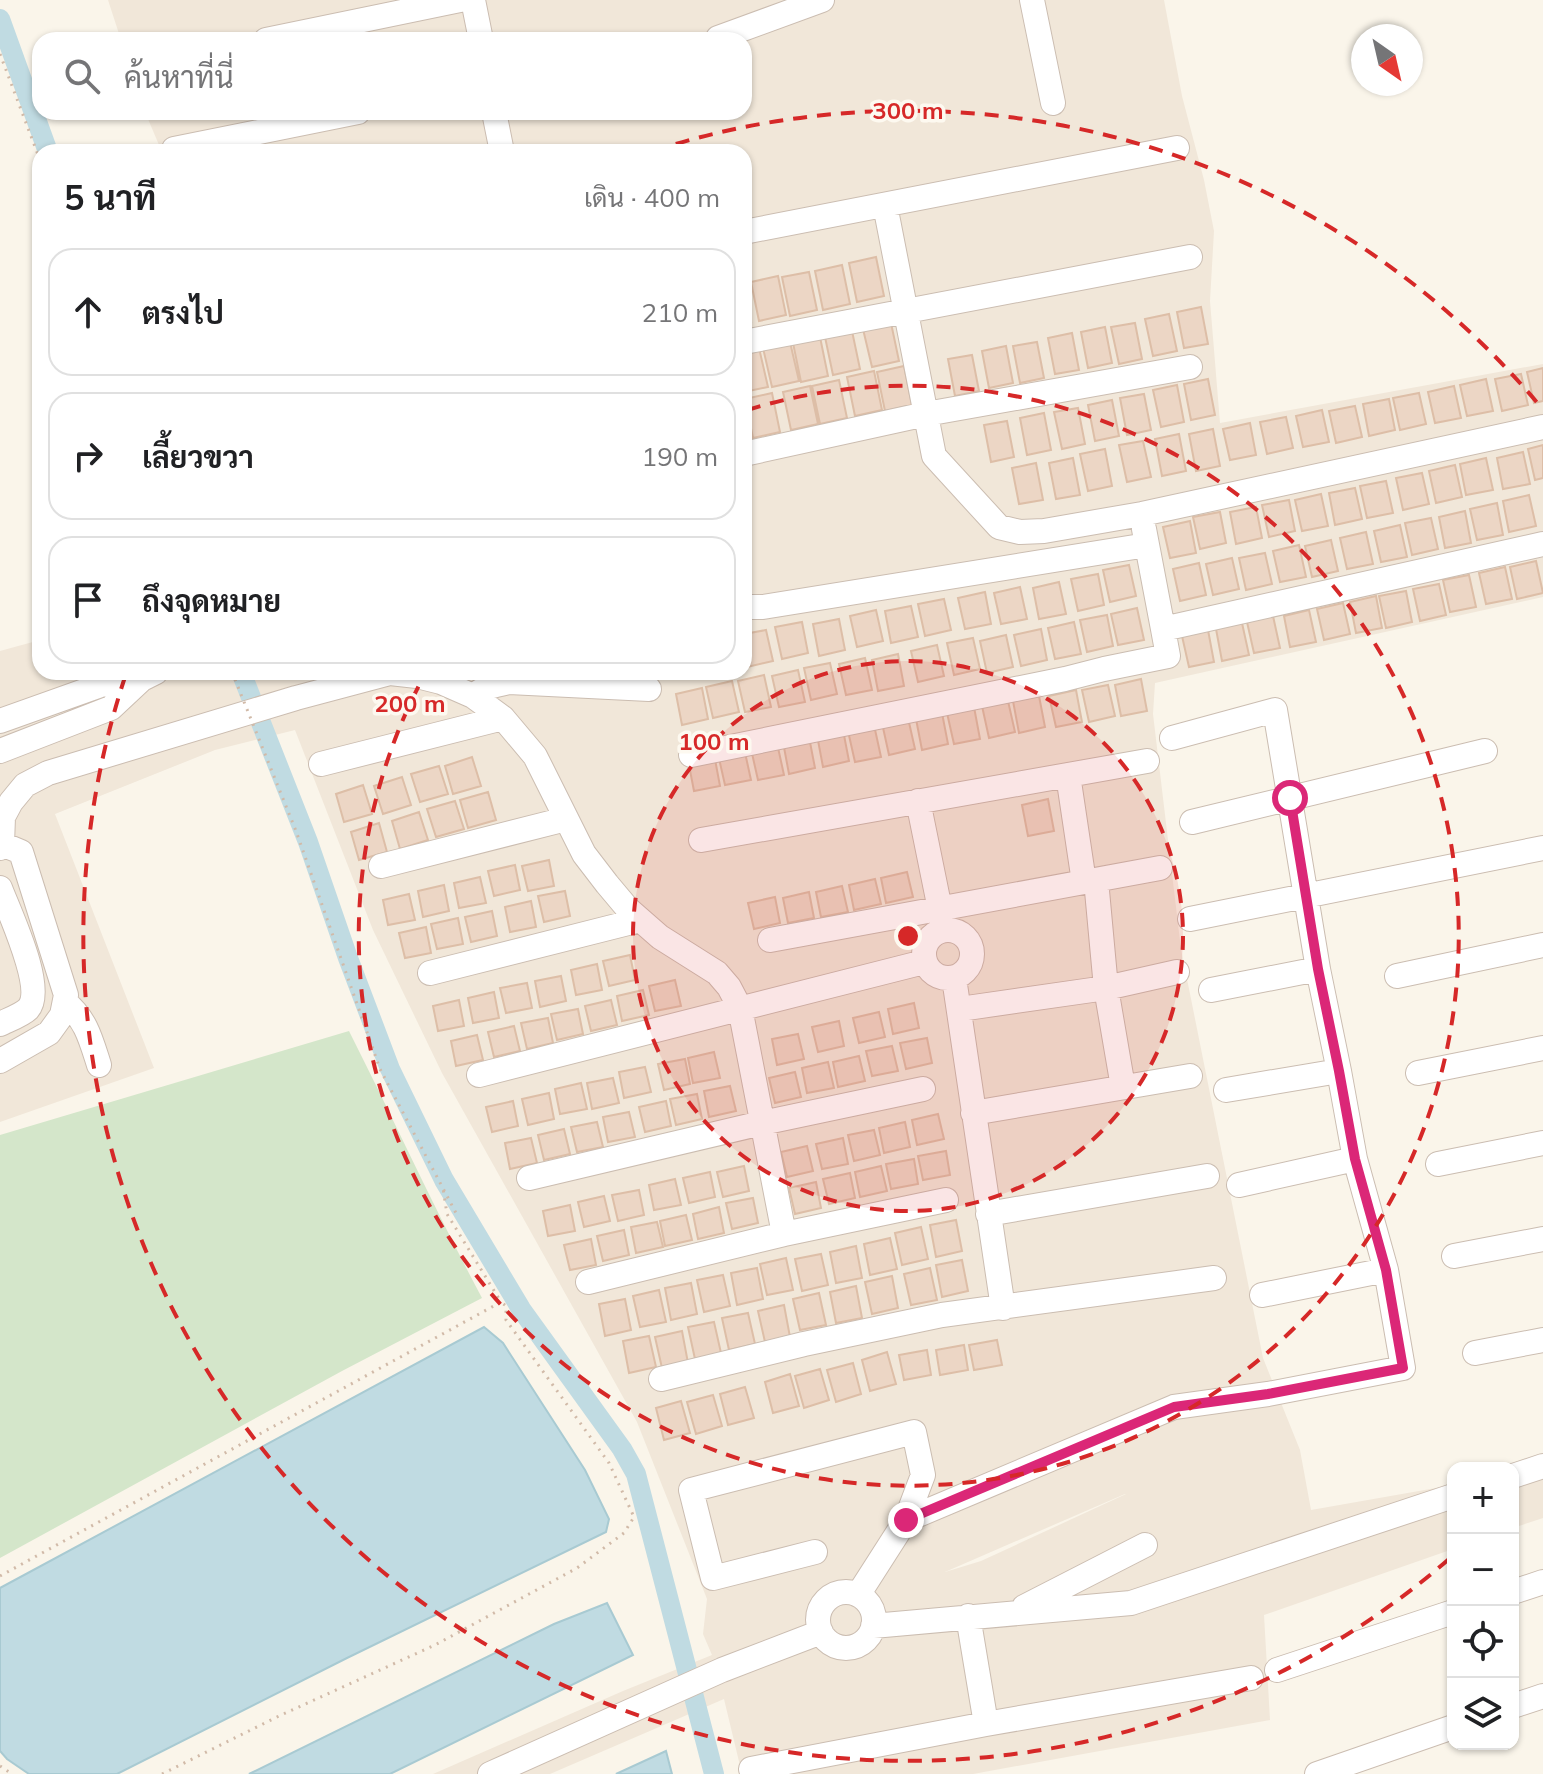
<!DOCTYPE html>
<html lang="th">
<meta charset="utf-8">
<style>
:root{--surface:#fff;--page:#f2f2f2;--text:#202124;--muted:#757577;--line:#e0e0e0}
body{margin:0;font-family:Mulish,Sarabun,sans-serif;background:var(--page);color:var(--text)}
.controls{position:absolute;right:24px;bottom:24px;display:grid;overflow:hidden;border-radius:16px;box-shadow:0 2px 6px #0004}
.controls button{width:72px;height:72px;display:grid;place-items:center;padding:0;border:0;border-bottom:2px solid var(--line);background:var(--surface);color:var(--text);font:40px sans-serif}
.compass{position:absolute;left:1351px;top:24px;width:72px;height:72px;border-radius:50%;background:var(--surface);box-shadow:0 2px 6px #0004;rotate:146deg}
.stop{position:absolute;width:24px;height:24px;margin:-18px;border:6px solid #db2777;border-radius:50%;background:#fff}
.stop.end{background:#db2777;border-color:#fff;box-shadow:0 2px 8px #0008}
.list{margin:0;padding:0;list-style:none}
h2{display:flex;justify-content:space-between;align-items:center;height:104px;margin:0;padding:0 32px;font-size:34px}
h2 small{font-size:26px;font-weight:400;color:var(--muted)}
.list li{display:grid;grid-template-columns:52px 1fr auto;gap:24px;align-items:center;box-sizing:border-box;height:128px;margin:0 16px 16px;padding:0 16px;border:2px solid var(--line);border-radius:24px}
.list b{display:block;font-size:30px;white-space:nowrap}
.list em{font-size:26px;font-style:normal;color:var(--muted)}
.icon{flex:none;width:44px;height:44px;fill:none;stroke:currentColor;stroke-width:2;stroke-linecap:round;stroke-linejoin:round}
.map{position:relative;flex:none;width:1543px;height:1774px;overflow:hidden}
.search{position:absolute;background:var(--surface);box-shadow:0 2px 6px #0004;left:32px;top:32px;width:720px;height:88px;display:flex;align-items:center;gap:20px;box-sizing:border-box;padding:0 28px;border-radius:24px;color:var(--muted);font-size:30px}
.panel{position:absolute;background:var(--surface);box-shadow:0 2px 6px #0004;left:32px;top:144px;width:720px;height:536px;border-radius:24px}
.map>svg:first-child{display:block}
.residential{fill:#f1e7d9;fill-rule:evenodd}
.green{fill:#d4e6ca}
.water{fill:#c0dbe2;stroke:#a8cad2;stroke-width:2}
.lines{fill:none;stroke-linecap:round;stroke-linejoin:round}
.canal{stroke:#c0dbe2;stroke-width:20}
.building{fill:#ecd6c5;stroke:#ddbea7;stroke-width:2}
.minor-casing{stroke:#cbbdb1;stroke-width:26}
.path{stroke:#d1baa8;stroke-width:3;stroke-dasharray:2 6;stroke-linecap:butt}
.minor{stroke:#fff;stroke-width:24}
.path-bridge{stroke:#d1baa8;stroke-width:3;stroke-dasharray:2 6;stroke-linecap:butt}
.route{stroke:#db2777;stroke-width:10}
.ring{fill:none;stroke:#d62828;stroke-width:4;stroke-dasharray:14 10}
.centre{fill:#d62828;stroke:#fdf9f0;stroke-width:4}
.ring-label{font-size:24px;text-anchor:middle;font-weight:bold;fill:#d62828;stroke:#fdf9f0;stroke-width:7;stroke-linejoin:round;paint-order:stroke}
</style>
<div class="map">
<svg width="1543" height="1774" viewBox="0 0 1543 1774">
<rect width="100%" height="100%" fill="#faf5ea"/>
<path class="residential" d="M108,0H1164L1182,96L1204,180L1214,231L1210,301L1220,423L1543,364V597L1155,683L1153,714L1181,949L1263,1358L1300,1450L1311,1510L1453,1485V1549L1264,1615L1270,1720L973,1774H742L724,1699L550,1774H433L623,1691L712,1655L703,1634L707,1599L637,1422L442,1073L373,930L295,730L215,750L55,814L154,1068L0,1122V651L40,640V672H744V152H162L145,112H744V40H121ZM1126,1494L981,1561L945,1572L1125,1494Z
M1543,1455V1518L1513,1528V1468Z"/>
<path class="green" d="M349,1031C394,1120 435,1210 482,1298L342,1371L0,1558V1135Z"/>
<path class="water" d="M484,1327L503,1343L585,1470L609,1519L606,1532L347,1658L117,1774H29L7,1759L0,1751V1588Z
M607,1603L633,1655L390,1774H249L554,1624Z
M666,1751L672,1774H616Z"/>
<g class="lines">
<path class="canal" d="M0,19L48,152
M241,672L308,842L348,958L390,1069L444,1180L521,1309L622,1449L636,1474L714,1774"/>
</g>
<path class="building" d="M876,257L884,296L857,302L849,263Z
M842,265L850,304L823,310L815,271Z
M809,272L817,310L790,316L782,277Z
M778,276L786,315L759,321L751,282Z
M744,289L751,322L744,323Z
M1201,307L1208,344L1184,348L1177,312Z
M1169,314L1177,351L1153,356L1145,319Z
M891,323L899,361L872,367L863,329Z
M1135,323L1142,359L1119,364L1111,327Z
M1105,327L1112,363L1088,368L1081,332Z
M852,331L860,369L833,375L825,337Z
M1072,333L1079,370L1055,374L1048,338Z
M820,337L828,376L801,382L793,343Z
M790,342L799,381L772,387L763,348Z
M1037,342L1044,378L1020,383L1013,346Z
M1006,346L1013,383L989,388L982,351Z
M759,348L768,387L744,392V352Z
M972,355L979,391L955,396L948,359Z
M904,366L912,405L885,411L877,372Z
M1543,368V401L1534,403L1527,372Z
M874,371L882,410L855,416L847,377Z
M1521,374L1528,405L1502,411L1495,379Z
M1208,379L1215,415L1191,420L1184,384Z
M1486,379L1493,411L1467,416L1460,385Z
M839,380L847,418L820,424L812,386Z
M1177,385L1184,422L1161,427L1153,390Z
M810,386L818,424L791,430L783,392Z
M1454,386L1461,418L1435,423L1428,392Z
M772,393L780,432L753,438L745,399Z
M1419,393L1426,424L1400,430L1393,398Z
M1144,394L1151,430L1127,435L1120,398Z
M1389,399L1395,430L1369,436L1363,404Z
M1112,400L1119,436L1095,441L1088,405Z
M1355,406L1362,437L1336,443L1329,411Z
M1078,408L1085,444L1062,449L1054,412Z
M1322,410L1329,442L1303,447L1296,416Z
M1044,413L1051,450L1027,455L1020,418Z
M1286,417L1293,448L1267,454L1260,422Z
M1007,421L1014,457L991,462L984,425Z
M1250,423L1256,455L1230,460L1223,429Z
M1213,429L1220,466L1196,471L1189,434Z
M1179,434L1186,471L1162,476L1155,439Z
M1143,441L1151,477L1127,482L1119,445Z
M1543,445V478L1535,480L1528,449Z
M1105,449L1112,486L1088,491L1080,454Z
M1523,452L1530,484L1503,489L1497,458Z
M1073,458L1080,495L1056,499L1049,463Z
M1486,458L1493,490L1466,495L1460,464Z
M1036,463L1043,500L1019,504L1012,468Z
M1455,465L1462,497L1436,503L1429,471Z
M1422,473L1429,504L1403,510L1396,478Z
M1386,481L1393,513L1367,518L1360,486Z
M1355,488L1362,519L1335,525L1329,493Z
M1321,494L1328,526L1302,531L1295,500Z
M1529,495L1536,526L1509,532L1503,501Z
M1289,500L1295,531L1269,537L1262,505Z
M1497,503L1503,535L1477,540L1470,509Z
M1256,507L1262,538L1236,544L1230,512Z
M1465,511L1471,543L1445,548L1439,517Z
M1220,512L1226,543L1200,549L1193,517Z
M1431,518L1438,549L1412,555L1405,523Z
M1190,521L1196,553L1170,558L1163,527Z
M1400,525L1407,557L1381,562L1374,531Z
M1366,532L1373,564L1347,569L1340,538Z
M1331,540L1338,571L1312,577L1305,546Z
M1299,545L1306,577L1280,582L1273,551Z
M1265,553L1272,584L1246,590L1239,558Z
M1232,558L1239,589L1213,595L1206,564Z
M1536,561L1543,593L1517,599L1510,567Z
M1199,563L1206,595L1180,601L1173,569Z
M1129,565L1136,596L1110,602L1103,570Z
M1505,567L1512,599L1486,604L1479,573Z
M1098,574L1104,605L1078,611L1071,579Z
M1469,575L1476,607L1450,612L1443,580Z
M1059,582L1066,614L1039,619L1033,588Z
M1439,584L1446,615L1420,621L1413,589Z
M1020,587L1027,619L1001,624L994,593Z
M1406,591L1412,622L1386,628L1379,596Z
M985,592L991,624L965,629L958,598Z
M1376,596L1382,628L1356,633L1350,602Z
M944,599L951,630L925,636L918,604Z
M1343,603L1350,634L1324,640L1317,609Z
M911,606L918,637L891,643L885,611Z
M1137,608L1144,640L1118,645L1111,614Z
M876,610L883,641L857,647L850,616Z
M1309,610L1316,642L1290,647L1284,616Z
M1107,615L1113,646L1087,652L1080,620Z
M1273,616L1280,648L1254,653L1247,622Z
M839,619L845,650L819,656L813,624Z
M802,622L808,653L782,659L775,627Z
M1074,622L1081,654L1055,659L1048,628Z
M1242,623L1249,655L1222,661L1216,629Z
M1041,629L1047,660L1021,666L1014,635Z
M766,630L773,661L747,667L744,652V634Z
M1208,630L1214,662L1189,667L1182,636Z
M1006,635L1013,667L987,673L980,641Z
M973,638L980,669L954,675L947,643Z
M937,645L944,676L918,682L911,651Z
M898,654L904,686L878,691L872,660Z
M865,658L872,690L846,695L839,664Z
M830,663L837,694L811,700L804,668Z
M798,670L805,702L779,707L772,676Z
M629,672H654L653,676L629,674Z
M672,672H699L673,678Z
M764,675L771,707L745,712L738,681Z
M1141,679L1147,711L1121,716L1115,685Z
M732,681L739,712L713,718L706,687Z
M1108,685L1115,716L1089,722L1082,690Z
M702,688L708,719L682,725L676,694Z
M1076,690L1082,722L1056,727L1049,696Z
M1039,696L1045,727L1019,733L1013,701Z
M1008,701L1015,732L989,738L982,706Z
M974,707L980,739L954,744L947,713Z
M942,713L948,744L922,750L916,719Z
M908,718L915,749L889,755L882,723Z
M874,725L881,757L855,762L848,731Z
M843,730L849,761L823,767L817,735Z
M809,737L815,768L789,774L783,742Z
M777,743L784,775L758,780L751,749Z
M744,748L751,780L725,785L718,754Z
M714,754L720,786L694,791L688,760Z
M472,757L481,786L453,794L445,766Z
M439,766L448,794L420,802L411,774Z
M402,777L411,805L383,814L374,786Z
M363,785L372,814L344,822L336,794Z
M488,792L496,820L468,828L460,800Z
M1048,799L1054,831L1028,836L1022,805Z
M455,801L464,829L436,837L427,809Z
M419,812L428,840L400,849L392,821Z
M379,823L387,852L359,860L351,832Z
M549,860L554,886L528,891L522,866Z
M515,865L520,890L494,896L488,871Z
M907,872L913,897L886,903L881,878Z
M480,877L486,903L459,908L454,883Z
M875,879L881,904L854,910L849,885Z
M444,885L449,911L423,917L418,891Z
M842,886L848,912L821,917L816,892Z
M565,891L570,916L544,922L538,896Z
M809,892L814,918L788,923L783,898Z
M409,894L415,920L388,925L383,900Z
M775,897L780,923L754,929L748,903Z
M531,901L536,927L510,932L505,907Z
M492,911L497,936L471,942L465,917Z
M458,918L463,944L437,949L431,924Z
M426,927L431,953L405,958L399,933Z
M630,955L635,980L609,986L603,961Z
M597,964L602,990L576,995L571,970Z
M561,976L566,1001L540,1007L535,981Z
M675,980L681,1006L655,1011L649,986Z
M527,983L532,1008L506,1013L500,988Z
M643,990L649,1015L622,1021L617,996Z
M494,992L499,1018L473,1023L468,998Z
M459,1000L464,1026L438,1031L433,1006Z
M611,1000L617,1025L591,1031L585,1006Z
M914,1003L919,1028L893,1034L888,1009Z
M578,1009L583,1034L557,1040L551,1014Z
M879,1012L885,1037L859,1043L853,1018Z
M548,1018L553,1043L527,1049L521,1023Z
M839,1021L844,1046L818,1052L812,1027Z
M514,1026L520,1051L494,1057L488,1032Z
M798,1034L804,1059L777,1065L772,1039Z
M477,1035L483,1060L456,1066L451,1041Z
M927,1038L932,1063L906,1069L900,1043Z
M892,1046L898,1071L872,1076L866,1051Z
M714,1052L720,1078L693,1083L688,1058Z
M859,1056L865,1081L838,1087L833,1062Z
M685,1059L690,1084L664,1090L658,1064Z
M828,1062L834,1088L807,1093L802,1068Z
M645,1067L651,1092L624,1098L619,1072Z
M795,1072L801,1097L775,1103L769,1078Z
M613,1078L619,1103L592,1109L587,1083Z
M581,1083L587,1109L560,1114L555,1089Z
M730,1086L736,1111L709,1117L704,1091Z
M549,1093L554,1119L528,1125L522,1099Z
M697,1094L702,1119L676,1125L670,1099Z
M513,1101L518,1126L492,1132L486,1107Z
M666,1101L671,1126L645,1132L639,1107Z
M629,1112L635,1137L608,1142L603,1117Z
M938,1114L944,1139L917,1145L912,1120Z
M597,1122L603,1147L577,1152L571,1127Z
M905,1122L910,1147L884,1153L879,1128Z
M564,1129L570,1154L544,1160L538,1135Z
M874,1130L880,1155L854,1161L848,1135Z
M531,1138L537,1163L510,1169L505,1143Z
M843,1138L848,1164L822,1169L816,1144Z
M807,1146L813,1171L787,1177L781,1152Z
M946,1151L950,1175L923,1180L918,1156Z
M914,1159L918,1184L891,1189L886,1164Z
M744,1166L749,1191L723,1197L717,1172Z
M881,1166L887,1191L860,1197L855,1172Z
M710,1172L715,1197L689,1203L683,1178Z
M850,1173L855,1198L829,1204L823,1179Z
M675,1179L681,1205L654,1210L649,1185Z
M816,1182L821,1208L795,1214L789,1188Z
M639,1190L644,1215L618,1221L612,1195Z
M604,1196L610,1221L584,1227L578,1202Z
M753,1198L758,1223L732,1229L726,1203Z
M570,1205L575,1231L548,1236L543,1211Z
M719,1207L724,1233L698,1239L693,1214Z
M686,1215L692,1240L665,1246L660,1221Z
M956,1220L962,1251L936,1257L930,1225Z
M657,1222L663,1247L636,1253L631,1227Z
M921,1227L928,1259L902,1265L895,1233Z
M624,1230L629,1255L603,1261L597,1236Z
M890,1238L897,1269L870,1275L864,1244Z
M591,1239L596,1265L570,1270L564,1245Z
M856,1246L862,1278L836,1283L830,1252Z
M821,1254L828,1285L802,1291L795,1259Z
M786,1258L793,1290L767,1295L760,1264Z
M962,1260L968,1291L942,1297L936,1265Z
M757,1268L763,1299L737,1305L731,1273Z
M930,1268L937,1300L911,1305L904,1274Z
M723,1275L730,1306L704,1312L697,1280Z
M892,1276L898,1308L872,1314L865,1282Z
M691,1283L697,1314L671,1320L665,1288Z
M856,1286L862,1318L836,1323L830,1292Z
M659,1290L666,1322L640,1327L633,1296Z
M819,1293L826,1325L800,1330L793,1299Z
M625,1299L631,1330L605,1336L599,1304Z
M784,1305L790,1337L765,1342L758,1311Z
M748,1313L755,1344L729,1350L722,1318Z
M714,1322L721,1353L695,1359L688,1327Z
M682,1331L688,1363L662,1368L655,1337Z
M649,1336L656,1367L629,1373L623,1341Z
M997,1340L1002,1365L974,1370L969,1345Z
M964,1345L968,1370L940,1375L936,1350Z
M927,1350L931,1375L904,1380L899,1355Z
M887,1352L896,1384L870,1391L862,1360Z
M853,1363L861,1394L836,1402L827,1370Z
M820,1369L829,1400L804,1408L795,1376Z
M790,1374L799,1406L773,1413L765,1382Z
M745,1387L754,1418L728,1425L720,1394Z
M713,1395L722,1426L696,1434L687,1402Z
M681,1401L690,1433L664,1440L656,1408Z"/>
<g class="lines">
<defs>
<path id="minor" d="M473,0L481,40
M1032,0L1053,103
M718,38L822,0
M266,40L460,0
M494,112L502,152
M174,149L358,112
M885,205L934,456L999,527L1020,532L1044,531L1142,514L1543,427
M744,232L1177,148
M744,342L1190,257
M744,454L926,414L1190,367
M1144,529L1163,629
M744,607H763L1147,545
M473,696C484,687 495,685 509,682L649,689
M0,721L101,685L142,679L156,672
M1172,738L1275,710L1318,969
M0,751L111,708L142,679
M691,755L1065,679L1104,669L1168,656L1163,629L1543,544
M321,764L503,718
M1068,775L1084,882
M918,801L943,924
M1192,822L1485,751
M701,840L1147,761
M0,848L2,844L3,817L11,802L25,785L48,773L296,698L390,673L417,676L441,682L473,696L503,718L535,756L584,854L607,884L628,909L660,937L717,973L729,987L740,1008L784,1234
M381,866L566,819
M1096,880L1106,988L1123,1087
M0,888C9,912 46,989 28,1009C22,1015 8,1020 0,1024
M1190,919L1543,848
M924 954a24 24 0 1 1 48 0a24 24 0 1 1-48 0Z
M770,940L1160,868
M430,973L640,920
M1397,976L1543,945
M954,978L1003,1308
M65,1002C86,1019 91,1040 99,1065
M960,1009L1106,988L1177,972
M0,1061L49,1033L62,1015L66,995L21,852L2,844
M1418,1073L1543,1048
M479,1075L924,962
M1226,1090L1339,1071
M973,1113L1190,1076
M1438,1164L1543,1143
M529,1178L762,1123L923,1089
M1239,1185L1355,1159
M988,1214L1207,1176
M1454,1256L1543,1239
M588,1282L784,1234L946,1200
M1262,1295L1386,1270
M1475,1353L1543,1340
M661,1379L804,1344L942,1315L1214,1278
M1513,1476L1543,1466
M815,1552L713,1578L691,1490L914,1432L923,1475L906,1520
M1513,1592L1543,1582
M818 1620a28 28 0 1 1 56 0a28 28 0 1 1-56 0Z
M858,1595L906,1520L1174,1407L1268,1394L1403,1368L1386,1270L1355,1159L1339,1071L1318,969L1211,990
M1024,1607L1145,1545
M968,1616L986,1724
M873,1626L1131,1603L1453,1496
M1277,1670L1453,1612
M1513,1706L1543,1696
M751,1769L986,1724L1251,1678
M490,1774L722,1670L821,1632
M1317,1774L1453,1727"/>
</defs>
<use href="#minor" class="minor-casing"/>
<path class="path" d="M0,54L40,160
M0,1576L501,1302L447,1214L443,1188
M0,1766L12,1774
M162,1774L279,1716L435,1645L577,1568L624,1533L634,1517L609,1463L506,1320V1306L501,1302"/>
<use href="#minor" class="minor"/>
<path class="path-bridge" d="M232,672L296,831L380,1069L456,1213"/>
</g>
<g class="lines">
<path class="route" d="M906,1520L1174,1407L1268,1394L1403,1368L1386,1270L1355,1159L1339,1071L1318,969L1290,798"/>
</g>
<circle cx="908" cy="936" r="275" fill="#d62828" fill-opacity=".12"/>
<g class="ring">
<circle cx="908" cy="936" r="275"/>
<path d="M747 410A550 550 0 1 1 425 674"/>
<path d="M1449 1559A825 825 0 0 1 126 674M653 151A825 825 0 0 1 1540 406"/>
</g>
<circle cx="908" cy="936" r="12" class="centre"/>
<g class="ring-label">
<text x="908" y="119">300 m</text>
<text x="410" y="712">200 m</text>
<text x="714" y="750">100 m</text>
</g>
</svg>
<div class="controls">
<button>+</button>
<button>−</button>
<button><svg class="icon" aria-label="locate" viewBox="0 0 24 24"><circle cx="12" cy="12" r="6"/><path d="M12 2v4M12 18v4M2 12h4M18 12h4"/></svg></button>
<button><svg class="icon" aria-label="layers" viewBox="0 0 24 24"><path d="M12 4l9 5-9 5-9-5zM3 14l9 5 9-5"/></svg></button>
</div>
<svg class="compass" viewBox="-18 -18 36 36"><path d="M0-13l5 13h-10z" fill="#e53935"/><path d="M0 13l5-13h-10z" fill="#757577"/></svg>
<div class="stop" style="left:1290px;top:798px"></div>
<div class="stop end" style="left:906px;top:1520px"></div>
<div class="search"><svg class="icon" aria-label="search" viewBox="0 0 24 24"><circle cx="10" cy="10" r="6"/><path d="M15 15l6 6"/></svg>ค้นหาที่นี่</div>
<section class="panel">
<h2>5 นาที<small>เดิน · 400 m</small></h2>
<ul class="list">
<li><svg class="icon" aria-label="ahead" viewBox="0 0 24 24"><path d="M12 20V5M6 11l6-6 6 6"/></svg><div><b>ตรงไป</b></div><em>210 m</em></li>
<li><svg class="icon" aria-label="right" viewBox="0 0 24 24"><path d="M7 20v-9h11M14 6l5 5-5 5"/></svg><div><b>เลี้ยวขวา</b></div><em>190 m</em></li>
<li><svg class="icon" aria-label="arrive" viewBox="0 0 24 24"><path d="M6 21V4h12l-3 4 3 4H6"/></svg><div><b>ถึงจุดหมาย</b></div></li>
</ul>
</section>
</div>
